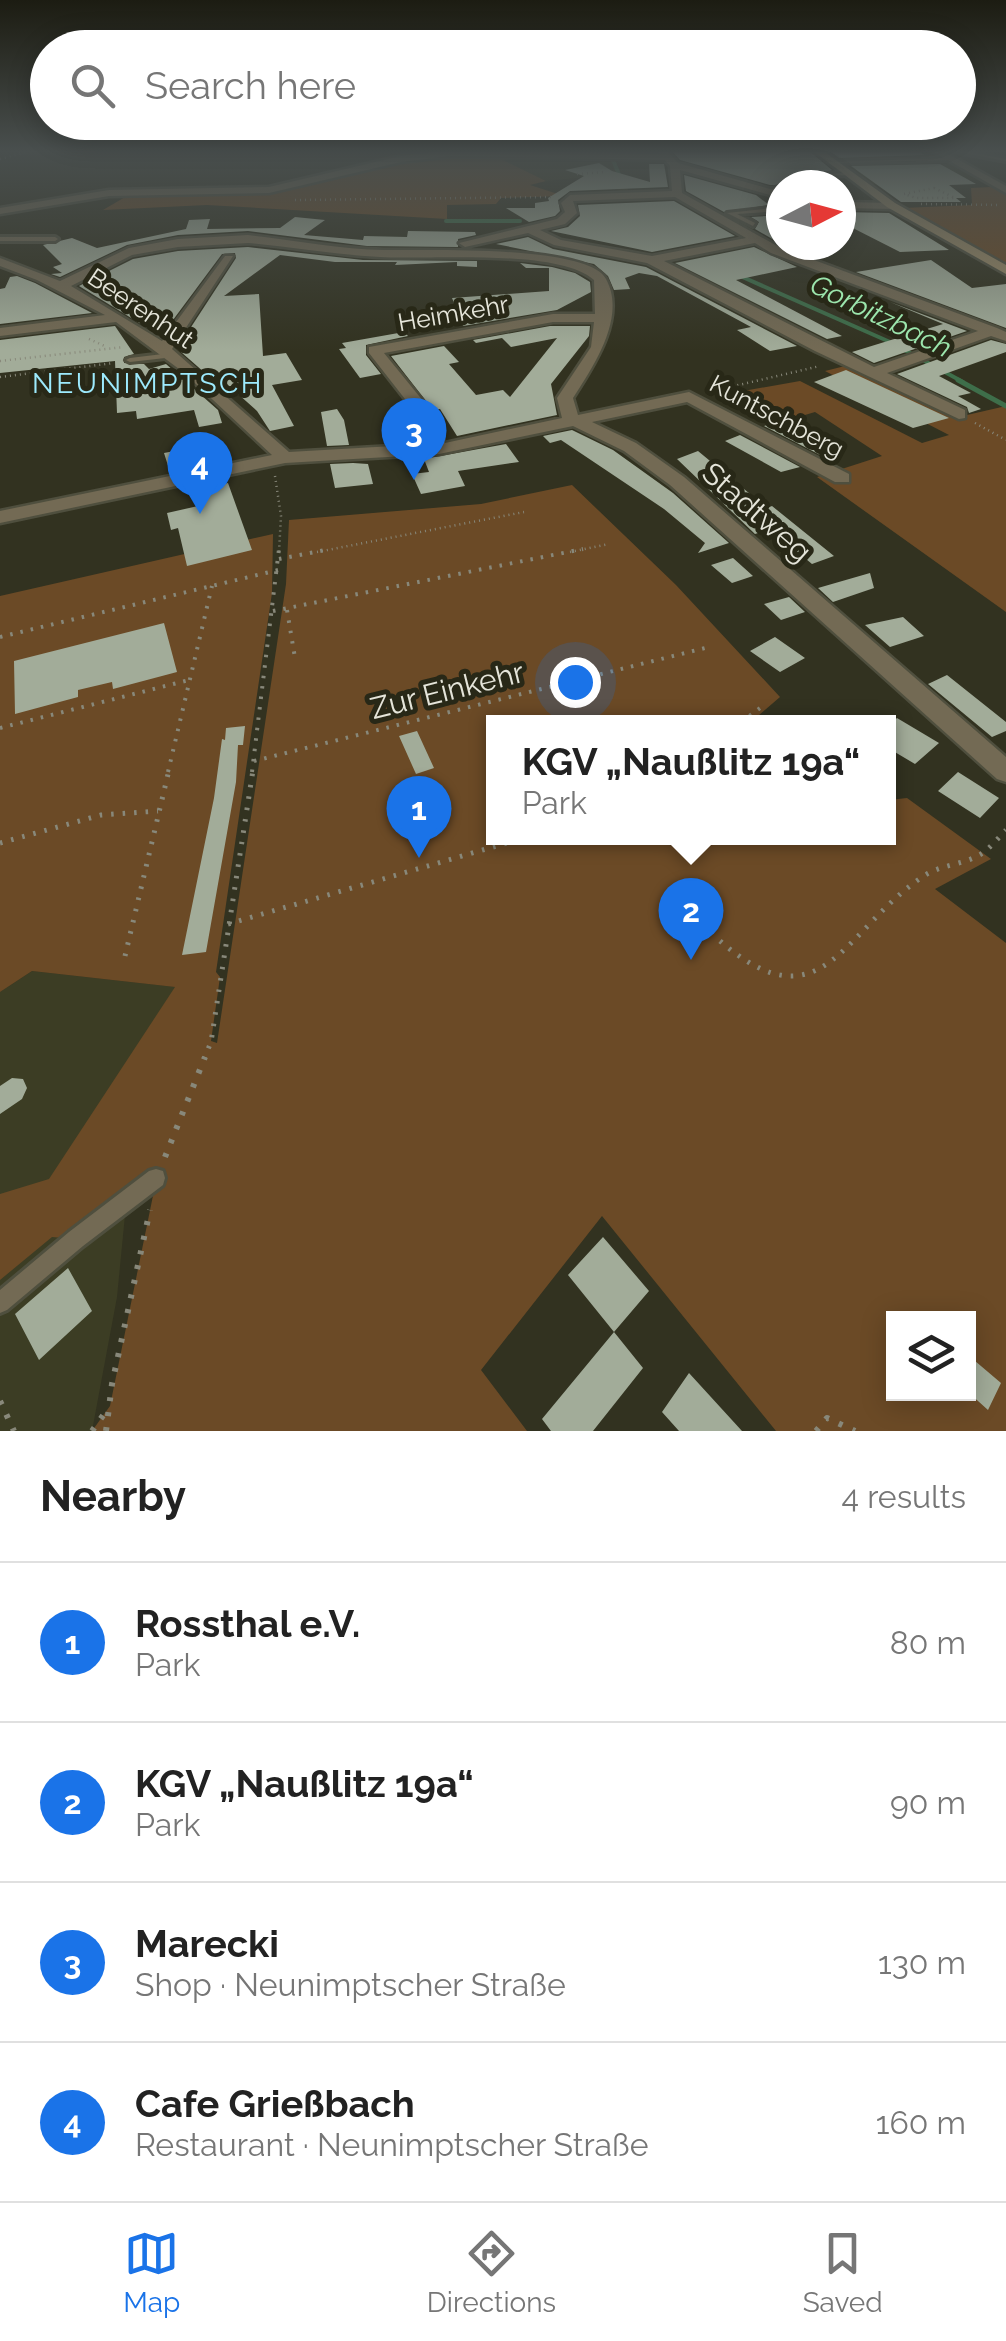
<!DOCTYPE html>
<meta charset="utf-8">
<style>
:root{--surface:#fff;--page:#f6f6f6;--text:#222;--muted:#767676;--line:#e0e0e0;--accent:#1a73e8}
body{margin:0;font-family:Raleway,sans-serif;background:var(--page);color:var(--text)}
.controls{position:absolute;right:30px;bottom:30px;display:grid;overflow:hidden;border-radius:0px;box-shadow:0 5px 25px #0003}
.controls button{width:90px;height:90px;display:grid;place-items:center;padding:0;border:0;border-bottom:2px solid var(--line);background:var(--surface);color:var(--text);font:50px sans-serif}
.compass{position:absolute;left:766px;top:170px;width:90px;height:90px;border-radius:50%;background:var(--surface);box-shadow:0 5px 25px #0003;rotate:84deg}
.you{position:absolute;left:575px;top:682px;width:35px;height:35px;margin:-25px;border:8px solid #fff;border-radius:50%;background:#1a73e8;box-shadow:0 0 0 15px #1a73e833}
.badge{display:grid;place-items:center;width:65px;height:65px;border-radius:50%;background:var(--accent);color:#fff;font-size:32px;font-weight:700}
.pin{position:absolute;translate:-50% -82px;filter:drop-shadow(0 2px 5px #0008)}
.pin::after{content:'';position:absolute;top:52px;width:35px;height:30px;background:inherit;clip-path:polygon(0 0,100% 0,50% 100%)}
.popup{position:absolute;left:486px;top:715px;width:410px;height:130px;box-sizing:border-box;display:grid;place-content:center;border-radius:0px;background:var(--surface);filter:drop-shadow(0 2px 8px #0005);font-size:32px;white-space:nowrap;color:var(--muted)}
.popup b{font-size:38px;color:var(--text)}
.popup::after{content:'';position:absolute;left:50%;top:100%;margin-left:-20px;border:20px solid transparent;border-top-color:var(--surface)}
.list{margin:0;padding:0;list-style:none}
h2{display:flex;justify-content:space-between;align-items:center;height:130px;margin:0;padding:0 40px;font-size:42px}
h2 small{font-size:32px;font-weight:400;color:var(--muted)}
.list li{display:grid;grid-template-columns:65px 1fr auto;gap:30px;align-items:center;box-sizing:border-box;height:160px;padding:0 40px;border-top:2px solid var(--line)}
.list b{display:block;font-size:38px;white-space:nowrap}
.list p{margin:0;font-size:32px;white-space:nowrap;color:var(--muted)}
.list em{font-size:32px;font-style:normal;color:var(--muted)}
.icon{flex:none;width:55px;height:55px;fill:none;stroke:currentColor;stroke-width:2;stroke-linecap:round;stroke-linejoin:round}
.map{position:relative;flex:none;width:1006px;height:1431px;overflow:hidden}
.search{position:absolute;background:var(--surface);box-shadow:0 5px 25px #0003;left:30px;right:30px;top:30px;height:110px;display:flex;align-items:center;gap:25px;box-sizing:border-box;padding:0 35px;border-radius:55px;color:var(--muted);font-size:38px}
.sheet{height:770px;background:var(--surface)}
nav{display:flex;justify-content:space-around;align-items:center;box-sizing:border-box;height:140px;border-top:2px solid var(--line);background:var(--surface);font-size:28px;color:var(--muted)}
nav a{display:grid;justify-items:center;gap:5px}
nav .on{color:var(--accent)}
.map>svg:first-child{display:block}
.built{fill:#3c3d24}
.green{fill:#6b4a26;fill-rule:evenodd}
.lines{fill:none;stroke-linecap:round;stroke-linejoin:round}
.stream-far1{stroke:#3e6e4a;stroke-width:4}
.stream{stroke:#3e6e4a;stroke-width:5}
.building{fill:#a2ac99}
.service-casing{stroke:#4f4f3e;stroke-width:6}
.minor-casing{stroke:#4f4f3e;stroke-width:5}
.secondary-casing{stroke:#4f4f3e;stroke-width:5}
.path-far3{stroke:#88887a;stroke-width:2.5;stroke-dasharray:1 4;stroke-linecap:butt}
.path-far2{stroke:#88887a;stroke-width:4;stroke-dasharray:2.5 8;stroke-linecap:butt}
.path-far1{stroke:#88887a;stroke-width:5;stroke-dasharray:2.5 9;stroke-linecap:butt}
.path{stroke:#88887a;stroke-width:6;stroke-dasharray:4 11;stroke-linecap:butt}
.service{fill:#736a54;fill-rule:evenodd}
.minor{fill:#736a54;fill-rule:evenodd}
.secondary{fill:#998966;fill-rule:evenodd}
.labels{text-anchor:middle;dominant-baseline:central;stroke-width:10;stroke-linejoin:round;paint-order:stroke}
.far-street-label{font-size:25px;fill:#e5e5da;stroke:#282817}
.far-water-label{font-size:28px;font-style:italic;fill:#9ce6ad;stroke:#282817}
.far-neighbourhood-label{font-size:28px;letter-spacing:2.5px;fill:#9deafd;stroke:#282817}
.street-label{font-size:30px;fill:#e5e5da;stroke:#282817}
</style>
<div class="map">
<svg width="1006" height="1431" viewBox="0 0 1006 1431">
<rect width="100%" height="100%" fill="#323220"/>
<path class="built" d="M824,150H926L979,180L867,185Z
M545,156L615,162L629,192H619L609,175L546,181L501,160Z
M32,971L176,987L126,1205L117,1297L92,1431H0V992Z"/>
<path class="green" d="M452,156H544L503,160L546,181L530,185L564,196L501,198L496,204L447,205V219L207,205L103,210L132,193H266L407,161Z
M991,187L1006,194V265L903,208L972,205L971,188Z
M853,364L967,415L1006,406V612L817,477L882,456L815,412L795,418L743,391L800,381L922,443L949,435L825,371Z
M572,485L676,585L780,697L751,722H493V838H888L889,800L907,798L991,859L935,889L1006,943V1431H776L602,1216L481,1370L527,1431H92L110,1406L156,1181L76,1239L52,1237L0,1280V1194L49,1179L175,987L32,971L0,992V596L273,534L272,593L216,972L220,977L211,1041L217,1043L286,584L289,520L481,504ZM894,1318H968V1394H894Z"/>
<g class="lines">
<path class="stream-far1" d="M613,160L620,177
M446,221H520
M738,275L890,342L963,382"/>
<path class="stream" d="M958,380L1006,406"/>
</g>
<path class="building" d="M671,150H808L832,170L789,185H770L680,160Z
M829,150H916L924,155L839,158Z
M599,163L612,171L650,182L649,164H664L668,187L570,191L558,200L560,211L555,216L529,222L506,208H535V203L549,201L548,198L584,176L565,170Z
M940,164L976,184L949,185L966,198H956L961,202H901L851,166Z
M684,175L756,195L769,205L724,212L686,191Z
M674,201L735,236L652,252L551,231L568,227L580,216L578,205Z
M841,212L889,213L949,250L900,252L841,222Z
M781,215V244L755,229L759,222L751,217Z
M295,217L325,220L304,235L363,240L364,236L407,237L408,231L475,232L476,235L458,239V247L367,246L248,231L178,235L127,245L60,277L51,274L62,273L53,267L62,264L43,245L72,238L97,248L186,229L189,220L210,219L207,229L280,228Z
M528,237L553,249L646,267L797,346L770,351L737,330L751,327L657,276L639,273L625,278L630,289L614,290L608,276L594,264L496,244Z
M248,247L363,260L477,261V267L457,266V262L395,265L397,262H335L280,255L224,296L259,294L263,356L286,353L302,380L272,385L294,426L270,431L257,411L210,369L213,380L181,352L180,344L236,258L235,253L222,254L170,324L146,327L79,286L133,259L178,251Z
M754,247L797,267L736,280L842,336L827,339L675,263Z
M931,260L972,288L1006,284V328L856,272Z
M520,263L552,267L575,273L590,282L591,292L557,310L463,326L452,298L549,291V268H526Z
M17,276L35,283L92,313L0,324V289L5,288L10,277Z
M890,302L967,331L874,363L852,352L943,324Z
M115,326L134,354L124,357V363L144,364L149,369L166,364L218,410L222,423L199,427L194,410L137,419L136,411L117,413L115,361L0,373V340Z
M550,326H590L589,336L551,384L557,415L457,436L440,409L433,410L391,356L444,346L459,362L449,364L476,395L503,390L510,397L557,338L511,347L502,338L476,343L473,340Z
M404,332L408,336L366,345V355L381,374L360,378L339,349L346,348L342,343Z
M991,340L1006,344V352L939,376L971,393L958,396L981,409L969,413L967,407L897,374Z
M846,370L949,418L913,428L814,382Z
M337,409L344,420L349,445L327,446L321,412Z
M779,421L794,432L800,431L833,453L824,457L764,426Z
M572,430L613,450L673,493L729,543L698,553L705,543L664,509L561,440L550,443L543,436Z
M740,435L800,467L781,472L725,441Z
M506,444L519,462L458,471L465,486L421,494L412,474L429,472L424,459Z
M195,447L202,466L170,472L164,453Z
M698,451L767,508L772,506L834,556L812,564L770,529L755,534L677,459Z
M353,463L368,464L373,484L335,488L330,464Z
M228,483L252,550L187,566L178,528L171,530L167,513L198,506L193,490Z
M733,558L753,576L732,583L711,565Z
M870,573L874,588L833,602L818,588Z
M789,597L805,612L781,620L764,604Z
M903,617L924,636L890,647L865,625Z
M164,623L177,672L113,689L112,682L78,690V697L15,714L14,661Z
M775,637L805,658L780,672L750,651Z
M947,675L1006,722V731L992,737L928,684Z
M897,718L939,743L915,764L888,748V726Z
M245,726L243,745H238L236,782L206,952L182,955L214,798L222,739L225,740L226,728Z
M417,731L434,768L416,774L399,736Z
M958,772L999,798L980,818L938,791Z
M12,1078L23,1079L27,1088L22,1099L0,1114V1086Z
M603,1237L649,1291L614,1332L568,1275Z
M68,1268L92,1311L39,1360L15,1314Z
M614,1332L643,1368L593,1431H551L542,1419Z
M968,1355L1001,1383L988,1410L968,1392Z
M689,1373L742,1431H679L662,1412Z"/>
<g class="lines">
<defs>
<path id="service" d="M947,150H958L1006,159V161Z
M947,158L949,160L830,163L832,162Z
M847,173L849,175L825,176L801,185H793L824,174Z
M781,186V190L769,193L766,191Z
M781,207V211L737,214L755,223L753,226L727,213Z
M0,237H55L58,239L55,241H0Z
M171,353L175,355L174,357L130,362L126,360L130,358Z
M156,1169L163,1171L165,1178L163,1185L83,1246L7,1310L0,1313V1290L69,1232L149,1171Z"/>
<path id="minor" d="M450,150L660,154L657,150H666L678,163L781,192V198L680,170L682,193L779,247L997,328L1006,332V341L991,336L887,373L965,410V418L959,419L815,351L647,263L554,245L528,233L465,247L459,243L557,219L565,212L561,203L570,195L672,191L670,166L665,160L450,156L401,162L269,193L109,196L0,214V208L109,190L269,187L401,156ZM675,197L746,238L652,256L561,240L540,230L565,224L577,213L573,201ZM755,243L771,253L978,331L874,367L664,261Z
M930,150H941L1006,186V193Z
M841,202L893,203L898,206L893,209L841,208Z
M248,235C293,240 339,249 384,250C423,251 588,244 606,279C627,317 593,367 573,398L578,415L689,392L849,474V482H835L687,402L592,422L636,443L684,477L1006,757V782L997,779L670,485L624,451L573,426L439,454L285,463L0,523V511L272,455L183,372L116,322L0,336V328L105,315L37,280L0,266V258L60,281L129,248L178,239ZM248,243C292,247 336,255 380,257C429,260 558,248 594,280L595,314H553L369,347V353L412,408L428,444L289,452L172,349L233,256H225L162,341L71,286L132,255L178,247ZM553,322H594L591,347L557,398L562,418L445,443L428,407L384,353Z"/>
<path id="secondary" d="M812,150H822L895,203L1006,265V274L887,207Z"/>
</defs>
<use href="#service" class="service-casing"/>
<use href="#minor" class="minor-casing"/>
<use href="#secondary" class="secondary-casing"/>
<path class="path-far3" d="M0,159L33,150
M577,174L607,172
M934,188L955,198H916L904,194Z
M295,200L551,197
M921,204L1001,205
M89,339L107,347
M0,361L124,347
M0,377L114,363
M713,391L820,366
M975,423L1006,440
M275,476L281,516L279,552
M317,552L524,512
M570,552L609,544"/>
<path class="path-far2" d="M279,559L330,549
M287,610L295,658
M273,611L583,549
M0,637L278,570
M741,722L760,708
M0,728L189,680
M254,761L709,647
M168,772L212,586
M252,772L279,549"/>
<path class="path-far1" d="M0,843L101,815L158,811
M228,924L524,838
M720,941C824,1031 845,925 927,874C944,864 968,864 984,852C992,846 999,837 1006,830
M125,956L169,770
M204,1059L211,1042L253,770"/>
<path class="path" d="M165,1157L205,1057
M0,1401L14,1431
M92,1431L107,1410
M106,1431L112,1384L150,1210
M816,1431L827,1418L855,1431"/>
<use href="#service" class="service"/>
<use href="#minor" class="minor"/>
<use href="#secondary" class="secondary"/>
</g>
<linearGradient id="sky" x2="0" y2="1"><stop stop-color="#1c1c12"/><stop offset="0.43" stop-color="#494f4e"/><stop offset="1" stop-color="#494f4e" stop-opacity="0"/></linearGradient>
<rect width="1006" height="351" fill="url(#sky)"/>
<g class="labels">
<g class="far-street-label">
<text transform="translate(141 308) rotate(34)">Beerenhut</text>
<text transform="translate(453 313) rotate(-10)">Heimkehr</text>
<text transform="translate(777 416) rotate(28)">Kuntschberg</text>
</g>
<g class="far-water-label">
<text transform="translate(881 316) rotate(26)">Gorbitzbach</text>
</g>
<g class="far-neighbourhood-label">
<text x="148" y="383">NEUNIMPTSCH</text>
</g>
<g class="street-label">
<text transform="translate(757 512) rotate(41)">Stadtweg</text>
<text transform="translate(447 690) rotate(-14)">Zur Einkehr</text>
</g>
</g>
</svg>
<div class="controls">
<button><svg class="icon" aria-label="layers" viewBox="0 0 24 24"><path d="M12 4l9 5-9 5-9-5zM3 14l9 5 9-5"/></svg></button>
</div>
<svg class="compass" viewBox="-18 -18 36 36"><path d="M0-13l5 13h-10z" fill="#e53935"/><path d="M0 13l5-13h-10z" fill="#767676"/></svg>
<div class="you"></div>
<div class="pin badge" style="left:419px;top:858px">1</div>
<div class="pin badge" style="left:691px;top:960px">2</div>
<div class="popup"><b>KGV „Naußlitz 19a“</b>Park</div>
<div class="pin badge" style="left:414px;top:480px">3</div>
<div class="pin badge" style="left:200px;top:514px">4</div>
<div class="search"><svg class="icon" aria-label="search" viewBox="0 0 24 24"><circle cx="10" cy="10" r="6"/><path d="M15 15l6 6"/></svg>Search here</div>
</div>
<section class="sheet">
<h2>Nearby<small>4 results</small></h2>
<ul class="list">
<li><span class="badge">1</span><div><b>Rossthal e.V.</b><p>Park</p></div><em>80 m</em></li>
<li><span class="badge">2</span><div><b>KGV „Naußlitz 19a“</b><p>Park</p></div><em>90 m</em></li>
<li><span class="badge">3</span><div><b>Marecki</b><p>Shop · Neunimptscher Straße</p></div><em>130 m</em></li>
<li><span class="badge">4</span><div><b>Cafe Grießbach</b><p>Restaurant · Neunimptscher Straße</p></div><em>160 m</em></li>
</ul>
</section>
<nav>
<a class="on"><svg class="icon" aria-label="map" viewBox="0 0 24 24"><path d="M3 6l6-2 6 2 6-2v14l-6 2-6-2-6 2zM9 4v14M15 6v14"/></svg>Map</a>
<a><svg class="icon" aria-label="directions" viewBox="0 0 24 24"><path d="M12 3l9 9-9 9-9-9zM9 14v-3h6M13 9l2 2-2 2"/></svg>Directions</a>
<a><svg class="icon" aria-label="saved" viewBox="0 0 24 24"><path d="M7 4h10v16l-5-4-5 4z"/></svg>Saved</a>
</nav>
